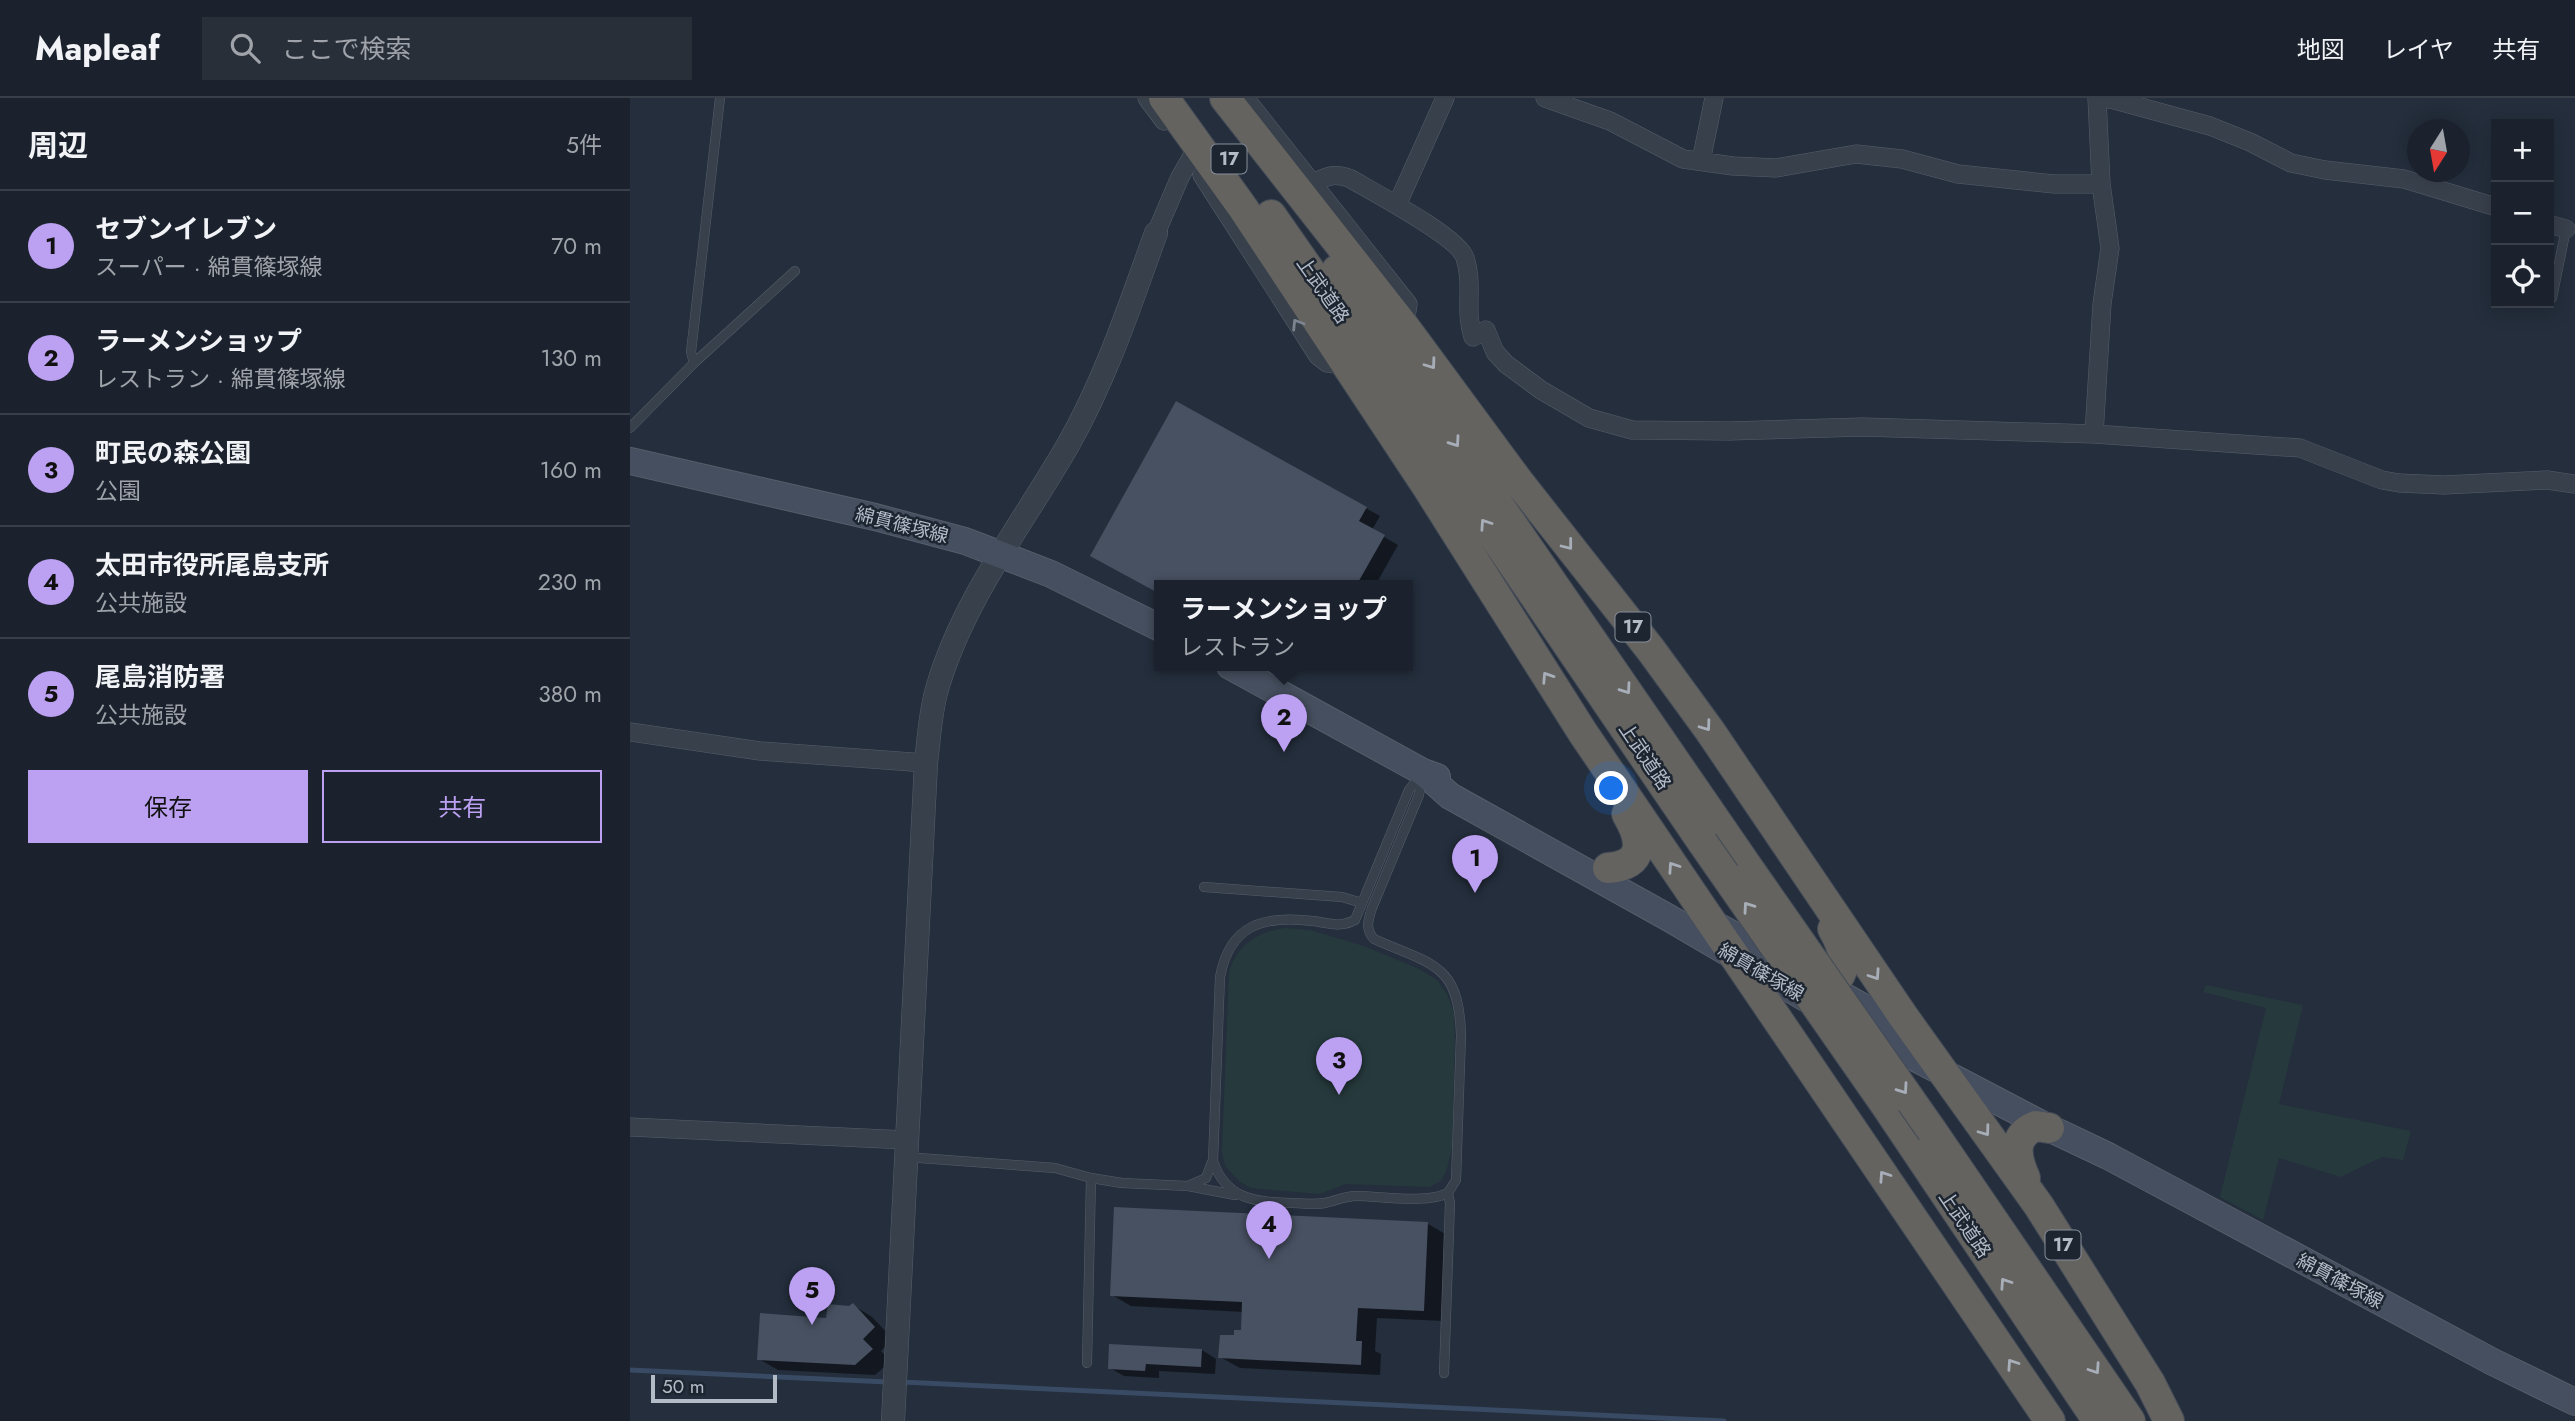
<!DOCTYPE html>
<html lang="ja">
<meta charset="utf-8">
<style>
:root{--surface:#1b222d;--page:#282f39;--text:#f1f3f6;--muted:#a0a4aa;--line:#393f49;--accent:#bca0f2}
body{margin:0;font-family:Jost,"Noto Sans JP",sans-serif;background:var(--page);color:var(--text)}
.controls{position:absolute;right:21px;top:21px;display:grid;overflow:hidden;border-radius:0px;box-shadow:0 4px 18px #0003}
.controls button{width:63px;height:63px;display:grid;place-items:center;padding:0;border:0;border-bottom:2px solid var(--line);background:var(--surface);color:var(--text);font:35px sans-serif}
.compass{position:absolute;left:1777px;top:21px;width:63px;height:63px;border-radius:50%;background:var(--surface);box-shadow:0 4px 18px #0003;rotate:191deg}
.scale{position:absolute;left:21px;bottom:18px;width:126px;box-sizing:border-box;padding-left:7px;border:4px solid #b3bbc7;border-top:0;font-size:19px;line-height:24px;white-space:nowrap;color:#b3bbc7;-webkit-text-stroke:5px #1d2531;paint-order:stroke}
.you{position:absolute;left:982px;top:691px;width:24px;height:24px;margin:-18px;border:5px solid #fff;border-radius:50%;background:#1a73e8;box-shadow:0 0 0 10px #1a73e833}
.badge{display:grid;place-items:center;width:46px;height:46px;border-radius:50%;background:var(--accent);color:#111;font-size:23px;font-weight:700}
.pin{position:absolute;translate:-50% -58px;filter:drop-shadow(0 2px 4px #0008)}
.pin::after{content:'';position:absolute;top:37px;width:24px;height:21px;background:inherit;clip-path:polygon(0 0,100% 0,50% 100%)}
.popup{position:absolute;left:524px;top:482px;width:259px;height:91px;box-sizing:border-box;display:grid;place-content:center;border-radius:0px;background:var(--surface);filter:drop-shadow(0 2px 5px #0005);font-size:23px;white-space:nowrap;color:var(--muted)}
.popup b{font-size:26px;color:var(--text)}
.popup::after{content:'';position:absolute;left:50%;top:100%;margin-left:-14px;border:14px solid transparent;border-top-color:var(--surface)}
.list{margin:0;padding:0;list-style:none}
h2{display:flex;justify-content:space-between;align-items:center;height:91px;margin:0;padding:0 28px;font-size:30px}
h2 small{font-size:23px;font-weight:400;color:var(--muted)}
.list li{display:grid;grid-template-columns:46px 1fr auto;gap:21px;align-items:center;box-sizing:border-box;height:112px;padding:0 28px;border-top:2px solid var(--line)}
.list b{display:block;font-size:26px;white-space:nowrap}
.list p{margin:0;font-size:23px;white-space:nowrap;color:var(--muted)}
.list em{font-size:23px;font-style:normal;color:var(--muted)}
.actions{display:flex;gap:14px;padding:21px 28px}
.actions a{flex:1;padding:16px 0;border:2px solid var(--accent);border-radius:0px;text-align:center;font-size:24px;color:var(--accent)}
.actions .main{background:var(--accent);color:#111}
.icon{flex:none;width:38px;height:38px;fill:none;stroke:currentColor;stroke-width:2;stroke-linecap:round;stroke-linejoin:round}
.map{position:relative;flex:none;width:1945px;height:1323px;overflow:hidden}
header{display:flex;align-items:center;gap:42px;box-sizing:border-box;height:98px;padding:0 35px;background:var(--surface);border-bottom:2px solid var(--line)}
header strong{font-size:33px}
nav{display:flex;gap:38px;margin-inline-start:auto;font-size:24px}
.search{width:490px;height:63px;background:var(--page);display:flex;align-items:center;gap:18px;box-sizing:border-box;padding:0 24px;border-radius:0px;color:var(--muted);font-size:26px}
main{display:flex}
aside{flex:1;background:var(--surface)}
.map>svg:first-child{display:block}
.green{fill:#263a3d}
.shadow{fill:#0007}
.lines{fill:none;stroke-linecap:round;stroke-linejoin:round}
.stream{stroke:#394a64;stroke-width:5}
.building{fill:#485162}
.service-casing{stroke:#565e6a;stroke-width:10}
.minor-casing{stroke:#565e6a;stroke-width:19}
.tertiary-casing{stroke:#565e6a;stroke-width:24}
.secondary-casing{stroke:#565e6a;stroke-width:28}
.trunk-casing{stroke:#434b57;stroke-width:32}
.service{stroke:#38404c;stroke-width:9}
.minor{stroke:#38404c;stroke-width:18}
.tertiary{stroke:#38404c;stroke-width:23}
.secondary{stroke:#464f5f;stroke-width:26}
.trunk{stroke:#646360;stroke-width:30}
.trunk-bridge-casing{stroke:#434b57;stroke-width:32;stroke-linecap:butt}
.trunk-bridge{stroke:#646360;stroke-width:30}
.oneway{stroke:#7c8490}
.oneway2{stroke:#a7aeb8}
.labels{text-anchor:middle;dominant-baseline:central;stroke-width:5;stroke-linejoin:round;paint-order:stroke}
.shield{fill:#1d2531;stroke:#868e9a;stroke-width:2}
.shield-label{font-size:18px;font-weight:bold;fill:#b3bbc7}
.street-label{font-size:19px;fill:#b3bbc7;stroke:#1d2531}
</style>
<header>
<strong>Mapleaf</strong>
<div class="search"><svg class="icon" aria-label="search" viewBox="0 0 24 24"><circle cx="10" cy="10" r="6"/><path d="M15 15l6 6"/></svg>ここで検索</div>
<nav><a>地図</a><a>レイヤ</a><a>共有</a></nav>
</header>
<main>
<aside>
<h2>周辺<small>5件</small></h2>
<ul class="list">
<li><span class="badge">1</span><div><b>セブンイレブン</b><p>スーパー · 綿貫篠塚線</p></div><em>70 m</em></li>
<li><span class="badge">2</span><div><b>ラーメンショップ</b><p>レストラン · 綿貫篠塚線</p></div><em>130 m</em></li>
<li><span class="badge">3</span><div><b>町民の森公園</b><p>公園</p></div><em>160 m</em></li>
<li><span class="badge">4</span><div><b>太田市役所尾島支所</b><p>公共施設</p></div><em>230 m</em></li>
<li><span class="badge">5</span><div><b>尾島消防署</b><p>公共施設</p></div><em>380 m</em></li>
</ul>
<div class="actions"><a class="main">保存</a><a>共有</a></div>
</aside>
<div class="map">
<svg width="1945" height="1323" viewBox="0 0 1945 1323">
<rect width="100%" height="100%" fill="#242e3c"/>
<path class="green" d="M655,830L680,832L734,848L789,871L807,882L817,896L824,915L825,944L822,1049L817,1071L811,1083L799,1089L715,1086L690,1096L621,1090L609,1083L595,1068L592,1054L599,874C608,846 627,834 655,830Z
M1576,887L1673,907L1649,1006L1781,1033L1773,1062L1752,1059L1711,1079L1649,1060L1633,1122L1590,1099L1636,910L1573,894Z"/>
<path class="shadow" d="M547,306L750,418L742,432L768,447L745,488H530L463,457Z
M798,1126L817,1137L813,1223L747,1220L745,1253L751,1256L750,1277L610,1270L590,1259L612,1234L614,1214L501,1208L482,1197Z
M223,1207L242,1219L263,1241L251,1253L261,1263L245,1277L148,1272L129,1261Z
M572,1252L586,1261L585,1276L529,1273V1280L494,1278L480,1270Z"/>
<g class="lines">
<path class="stream" d="M0,1272L258,1284
M272,1284L1094,1323"/>
</g>
<path class="building" d="M546,303L737,409L729,423L755,437L726,488H530V496L460,458Z
M484,1109L798,1124L794,1213L728,1210L726,1243H732L731,1267L588,1260L590,1237H604V1232H611L612,1204L480,1198Z
M223,1205L245,1229L233,1241L243,1251L225,1267L127,1262L130,1215L196,1220L198,1206L219,1208Z
M479,1246L572,1251L571,1269L516,1266L515,1273L478,1271Z"/>
<g class="lines">
<defs>
<path id="service" d="M1922,200L1936,131
M64,265L61,254L90,0
M0,330L64,265L165,173
M793,674L789,697L742,810C738,822 735,831 744,841C802,867 829,865 831,937L826,1082L818,1095C796,1106 751,1098 726,1098C714,1098 706,1103 695,1105C684,1107 672,1105 662,1105C626,1104 596,1102 583,1063L590,879C600,826 634,817 683,823C698,825 710,830 725,822L779,692Z
M574,789L712,799L732,805
M276,1059L425,1070L461,1080L492,1085L558,1088L605,1097
M560,1087L576,1080L582,1064
M457,1265L461,1080
M814,1275L820,1105L818,1095"/>
<path id="minor" d="M517,0L534,23
M615,0L778,206L777,213L770,223
M915,0L980,23L1053,61L1103,68L1146,70L1226,56L1272,61L1328,76L1424,86H1471
M1467,0L1481,1L1580,28L1620,44L1661,65L1695,72L1774,81L1866,109
M1071,63L1084,0
M572,77L688,258L697,265L715,267
M684,85C698,77 706,75 721,81C743,94 829,139 835,160C844,187 834,212 843,239L856,232L865,254L876,266L911,292L959,320L1002,332L1099,333L1233,329L1464,336L1670,350L1752,382L1769,385L1814,387L1917,382L1945,386
M767,107L815,0
M1919,126L1936,131
M526,135L550,79L561,60
M1464,336L1472,206L1480,150L1471,86L1467,0
M0,634L130,653L296,665
M0,1029L277,1042"/>
<path id="tertiary" d="M263,1323L296,665C299,641 300,615 307,591C333,501 392,427 438,347C476,280 500,207 526,135"/>
<path id="secondary" d="M0,363L245,419L335,443L421,476L530,530
M600,568L793,674L807,679
M793,674L820,698L1039,820L1184,905
M1082,825L1158,867
M1201,891L1290,941
M1230,931L1419,1030L1478,1058L1863,1264L1945,1304"/>
<path id="trunk" d="M534,0L613,110L798,390L953,635L1420,1323
M595,0L770,223L888,383L1021,552L1080,633L1273,918L1409,1108L1520,1285L1539,1323
M641,117L823,378L1073,745
M707,172L1121,774
M978,770C1015,767 1013,743 997,716
M1175,892L1199,889C1220,873 1215,851 1203,831
M1255,1006L1468,1323
M1302,1033L1500,1323
M1395,1080C1386,1060 1381,1038 1406,1028L1419,1030"/>
</defs>
<use href="#service" class="service-casing"/>
<use href="#minor" class="minor-casing"/>
<use href="#tertiary" class="tertiary-casing"/>
<use href="#secondary" class="secondary-casing"/>
<use href="#trunk" class="trunk-casing"/>
<use href="#service" class="service"/>
<use href="#minor" class="minor"/>
<use href="#tertiary" class="tertiary"/>
<use href="#secondary" class="secondary"/>
<use href="#trunk" class="trunk"/>
<defs>
<path id="trunk-bridge" d="M1073,745L1255,1006
M1121,774L1302,1033"/>
</defs>
<use href="#trunk-bridge" class="trunk-bridge-casing"/>
<use href="#trunk-bridge" class="trunk-bridge"/>
</g>
<defs><path id="oneway-chevron" d="M-2-3.5L2.5 0L-2 3.5" fill="none" stroke-width="1.6" stroke-linecap="round" stroke-linejoin="round" transform="scale(1.75)"/></defs>
<use class="oneway" href="#oneway-chevron" transform="translate(667 226) rotate(-122)"/>
<g class="oneway2">
<use href="#oneway-chevron" transform="translate(801 266) rotate(54)"/>
<use href="#oneway-chevron" transform="translate(825 344) rotate(55)"/>
<use href="#oneway-chevron" transform="translate(855 426) rotate(-124)"/>
<use href="#oneway-chevron" transform="translate(938 447) rotate(52)"/>
<use href="#oneway-chevron" transform="translate(917 579) rotate(-123)"/>
<use href="#oneway-chevron" transform="translate(996 591) rotate(55)"/>
<use href="#oneway-chevron" transform="translate(1076 628) rotate(54)"/>
<use href="#oneway-chevron" transform="translate(1043 769) rotate(-124)"/>
<use href="#oneway-chevron" transform="translate(1118 809) rotate(-125)"/>
<use href="#oneway-chevron" transform="translate(1245 877) rotate(56)"/>
<use href="#oneway-chevron" transform="translate(1273 991) rotate(55)"/>
<use href="#oneway-chevron" transform="translate(1355 1033) rotate(54)"/>
<use href="#oneway-chevron" transform="translate(1254 1078) rotate(-124)"/>
<use href="#oneway-chevron" transform="translate(1375 1185) rotate(-124)"/>
<use href="#oneway-chevron" transform="translate(1382 1266) rotate(-124)"/>
<use href="#oneway-chevron" transform="translate(1465 1271) rotate(56)"/>
</g>
<g class="labels">
<g class="shield">
<rect x="581.5" y="46.5" width="35" height="29" rx="5"/>
<rect x="985.5" y="514.5" width="35" height="29" rx="5"/>
<rect x="1415.5" y="1132.5" width="35" height="29" rx="5"/>
</g>
<g class="shield-label">
<text x="599" y="61">17</text>
<text x="1003" y="529">17</text>
<text x="1433" y="1147">17</text>
</g>
<g class="street-label">
<text transform="translate(693 192) rotate(55)">上武道路</text>
<text transform="translate(272 427) rotate(14)">綿貫篠塚線</text>
<text transform="translate(1015 658) rotate(56)">上武道路</text>
<text transform="translate(1131 874) rotate(30)">綿貫篠塚線</text>
<text transform="translate(1335 1126) rotate(56)">上武道路</text>
<text transform="translate(1710 1183) rotate(28)">綿貫篠塚線</text>
</g>
</g>
</svg>
<div class="controls">
<button>+</button>
<button>−</button>
<button><svg class="icon" aria-label="locate" viewBox="0 0 24 24"><circle cx="12" cy="12" r="6"/><path d="M12 2v4M12 18v4M2 12h4M18 12h4"/></svg></button>
</div>
<svg class="compass" viewBox="-18 -18 36 36"><path d="M0-13l5 13h-10z" fill="#e53935"/><path d="M0 13l5-13h-10z" fill="#a0a4aa"/></svg>
<div class="scale">50 m</div>
<div class="you"></div>
<div class="pin badge" style="left:845px;top:795px">1</div>
<div class="pin badge" style="left:654px;top:654px">2</div>
<div class="popup"><b>ラーメンショップ</b>レストラン</div>
<div class="pin badge" style="left:709px;top:997px">3</div>
<div class="pin badge" style="left:639px;top:1161px">4</div>
<div class="pin badge" style="left:182px;top:1227px">5</div>
</div>
</main>
